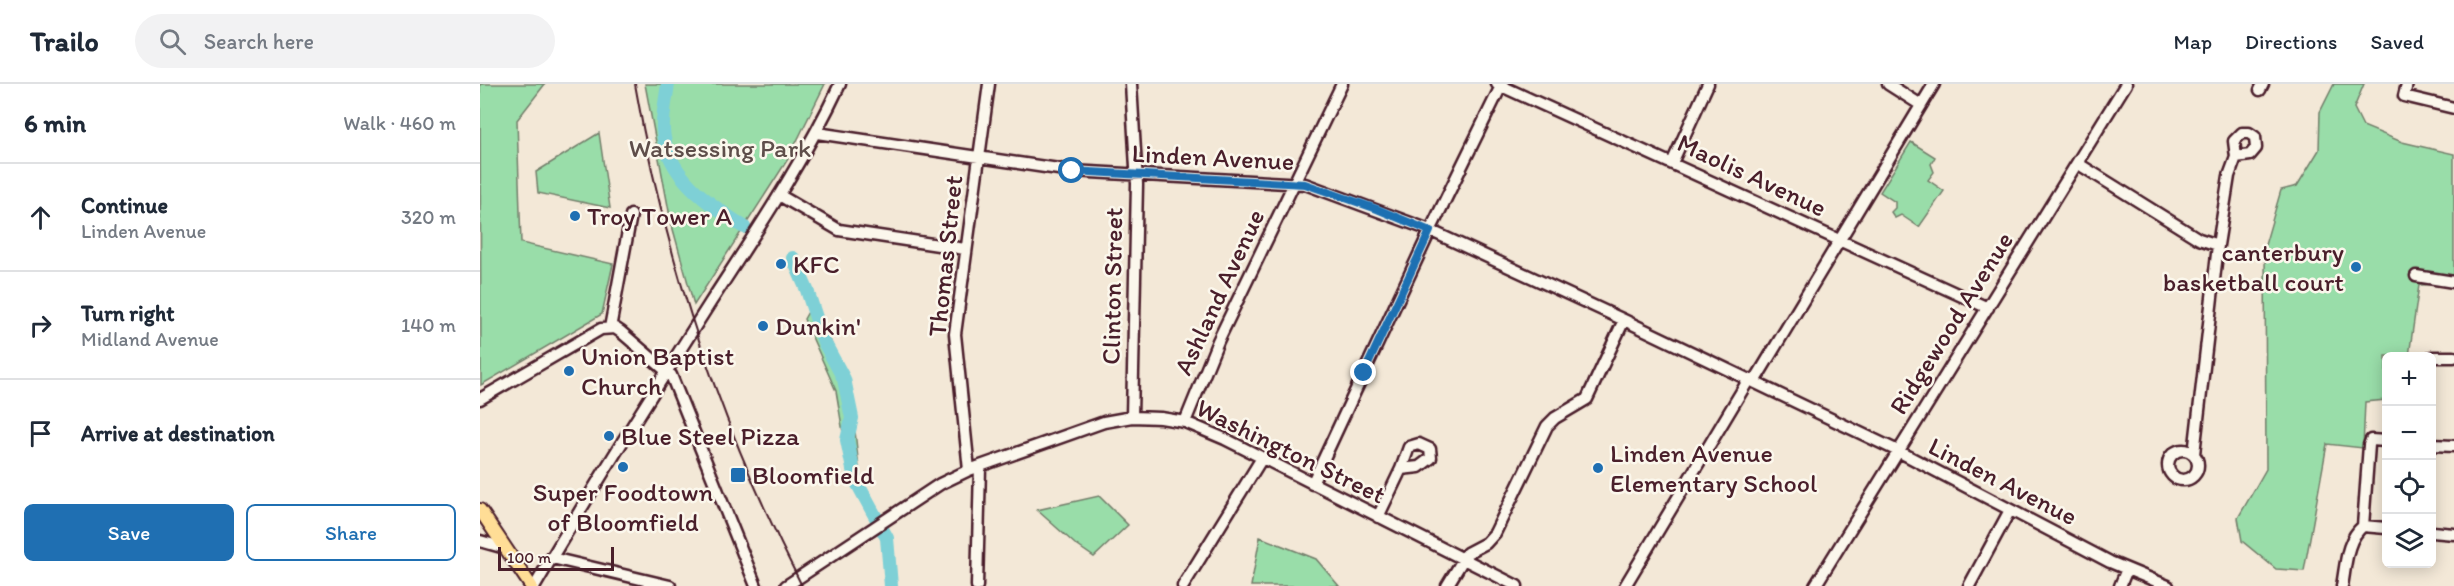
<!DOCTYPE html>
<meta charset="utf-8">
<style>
:root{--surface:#fff;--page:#f2f2f3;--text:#1f2937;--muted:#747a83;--line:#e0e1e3;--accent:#1f6fb2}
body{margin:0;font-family:Itim,sans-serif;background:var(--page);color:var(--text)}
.controls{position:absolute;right:18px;bottom:18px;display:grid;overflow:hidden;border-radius:9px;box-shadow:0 3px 15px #0003}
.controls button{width:54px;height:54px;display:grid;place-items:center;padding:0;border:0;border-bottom:2px solid var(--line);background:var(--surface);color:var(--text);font:30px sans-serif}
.scale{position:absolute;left:18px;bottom:15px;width:116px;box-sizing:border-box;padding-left:6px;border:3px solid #4a1f2b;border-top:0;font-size:16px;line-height:21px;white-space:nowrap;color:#4a1f2b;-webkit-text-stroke:4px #fbf7ec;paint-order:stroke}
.stop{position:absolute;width:18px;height:18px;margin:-14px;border:4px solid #1f6fb2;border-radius:50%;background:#fff}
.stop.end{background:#1f6fb2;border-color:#fff;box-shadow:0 2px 6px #0008}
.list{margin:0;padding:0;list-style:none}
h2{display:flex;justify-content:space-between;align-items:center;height:78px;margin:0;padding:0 24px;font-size:26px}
h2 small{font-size:20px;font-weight:400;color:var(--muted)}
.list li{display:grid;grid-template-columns:39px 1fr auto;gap:18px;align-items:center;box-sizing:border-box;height:108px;padding:0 24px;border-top:2px solid var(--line)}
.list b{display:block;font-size:22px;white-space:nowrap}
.list p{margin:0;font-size:20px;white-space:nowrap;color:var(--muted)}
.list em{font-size:20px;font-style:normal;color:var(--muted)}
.actions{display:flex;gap:12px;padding:18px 24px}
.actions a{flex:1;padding:14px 0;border:2px solid var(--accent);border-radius:9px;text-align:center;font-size:21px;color:var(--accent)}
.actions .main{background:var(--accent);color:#fff}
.icon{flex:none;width:33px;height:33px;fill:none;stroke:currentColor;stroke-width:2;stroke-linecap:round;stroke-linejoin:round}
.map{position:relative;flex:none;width:1974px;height:502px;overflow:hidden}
header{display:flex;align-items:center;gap:36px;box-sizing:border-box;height:84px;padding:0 30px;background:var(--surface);border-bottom:2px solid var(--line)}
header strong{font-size:28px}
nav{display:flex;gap:33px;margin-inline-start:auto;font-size:21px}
.search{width:420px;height:54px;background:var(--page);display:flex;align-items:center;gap:15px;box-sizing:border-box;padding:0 21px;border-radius:33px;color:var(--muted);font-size:22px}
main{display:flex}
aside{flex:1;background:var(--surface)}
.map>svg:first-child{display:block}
.green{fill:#99dda9;stroke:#727e6a;stroke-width:1.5}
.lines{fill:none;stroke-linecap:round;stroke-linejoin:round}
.river{stroke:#7ed0d6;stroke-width:14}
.minor-casing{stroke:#4a1f2b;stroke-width:15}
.major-casing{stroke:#4a1f2b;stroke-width:16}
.minor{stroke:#fbf7ec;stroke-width:10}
.major{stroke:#ffdd96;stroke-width:12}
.rail{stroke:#4a1f2b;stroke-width:2}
.route{stroke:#1f6fb2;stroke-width:8}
.poi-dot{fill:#1f6fb2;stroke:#fbf7ec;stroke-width:2}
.labels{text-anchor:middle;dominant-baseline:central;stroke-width:5;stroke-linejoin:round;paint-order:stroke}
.park-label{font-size:26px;fill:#5e4e4a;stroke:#fbf7ec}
.street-label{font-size:26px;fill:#4a1f2b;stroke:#fbf7ec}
.poi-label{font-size:26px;fill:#4a1f2b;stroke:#fbf7ec;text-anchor:start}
</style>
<header>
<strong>Trailo</strong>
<div class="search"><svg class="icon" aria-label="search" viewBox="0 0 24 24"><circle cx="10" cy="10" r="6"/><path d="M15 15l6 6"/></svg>Search here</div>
<nav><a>Map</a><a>Directions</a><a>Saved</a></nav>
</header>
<main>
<aside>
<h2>6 min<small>Walk · 460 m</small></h2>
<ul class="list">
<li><svg class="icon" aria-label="ahead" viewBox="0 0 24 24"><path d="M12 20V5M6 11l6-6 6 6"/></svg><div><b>Continue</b><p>Linden Avenue</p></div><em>320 m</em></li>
<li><svg class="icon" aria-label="right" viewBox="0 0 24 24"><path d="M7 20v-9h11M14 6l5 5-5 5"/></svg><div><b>Turn right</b><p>Midland Avenue</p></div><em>140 m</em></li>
<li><svg class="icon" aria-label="arrive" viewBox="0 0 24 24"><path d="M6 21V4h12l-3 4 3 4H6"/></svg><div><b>Arrive at destination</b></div></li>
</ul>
<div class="actions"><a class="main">Save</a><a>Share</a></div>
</aside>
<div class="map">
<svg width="1974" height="502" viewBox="0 0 1974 502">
<rect width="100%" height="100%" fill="#f3e8d7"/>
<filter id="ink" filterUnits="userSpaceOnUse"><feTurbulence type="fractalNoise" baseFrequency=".0167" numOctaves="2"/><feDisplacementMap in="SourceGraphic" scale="12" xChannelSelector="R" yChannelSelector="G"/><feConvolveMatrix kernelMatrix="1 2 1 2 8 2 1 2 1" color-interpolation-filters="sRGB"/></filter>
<g filter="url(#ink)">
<path class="green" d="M0,0H65L37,36L41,159L133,180L122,230L1,301Z
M165,0H345L308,75L214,221L191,138Z
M1854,0H1884L1874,24L1883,42L1922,58L1974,70V200L1939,201L1929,272H1906V316L1885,318L1883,364L1847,360L1824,487L1796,485L1762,457L1758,434L1786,385L1785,161L1801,106L1817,102L1839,66L1840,28Z
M119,49L130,124L58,109L56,88Z
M1431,58L1455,73L1451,80L1454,88L1448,96L1464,107L1439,143L1421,131L1415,134L1411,128L1415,124V118L1400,108Z
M328,198L371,310L379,384L371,396L356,307L324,235L329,226Z
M619,412L648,441L614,473L595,460L557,426Z
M780,453L836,475L859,502H771Z"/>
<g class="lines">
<path class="river" d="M188,0C186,15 182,32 183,46C186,92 229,120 264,143
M313,174L327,206L344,258L364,295L372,334L367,356L375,395L407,454L411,502"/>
<defs>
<path id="minor" d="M651,0L657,100L652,333
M1017,0L1508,224
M1408,0L1441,21
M1927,0L1924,12L1974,24
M1780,6L1783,0
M337,49L592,87L825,100L947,145L1144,236L1418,367L1630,478L1688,502
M1762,49H1769L1775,53L1776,64L1770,71L1756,73L1754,57Z
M1192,79L1228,0
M1597,79L1719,155L1738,161
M299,111L359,146L485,165
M1936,192L1974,198
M130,244L151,131
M1952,273H1974
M1274,298L1454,0
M0,315L121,245L135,244L141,248L191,291L276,502
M705,338L738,257L862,0
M1952,361L1974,362
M1688 381a15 15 0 1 1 30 0a15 15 0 1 1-30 0Z
M1714,370L1738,161L1749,92L1756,73
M489,386L475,250L509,0
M832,400L950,147L1022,0
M898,433L921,385L939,383L951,374L950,365L939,360L929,363L921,385
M1883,442L1906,444
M1952,448L1974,450
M0,457L25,464
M72,474L190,502
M55,502C111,406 170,313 230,219C276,148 324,77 360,0
M306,502L460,400L489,386L624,338L652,333L681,334L705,338L745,355L1037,502
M497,502L500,383
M703,502L782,374
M967,502L987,469L1006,459L1015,449L1067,342L1075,334L1107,315L1144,236
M1145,502L1269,295
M1335,502L1646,0
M1489,502L1530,426
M1640,502L1647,485
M1862,502C1866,481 1866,456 1883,442L1889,361L1891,356L1906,357"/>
<path id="major" d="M0,426L51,502"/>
</defs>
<use href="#minor" class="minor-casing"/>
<use href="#major" class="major-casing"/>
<use href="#minor" class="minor"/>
<use href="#major" class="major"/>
<path class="rail" d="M155,0C185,175 241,344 322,502"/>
</g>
</g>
<g class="lines" filter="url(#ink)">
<path class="route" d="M592,87L825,100L897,125L950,147L884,289"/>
</g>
<g class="poi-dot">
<circle cx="95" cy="132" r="6"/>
<circle cx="301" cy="180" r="6"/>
<circle cx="1876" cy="183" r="6"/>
<circle cx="283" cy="242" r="6"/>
<circle cx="89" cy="287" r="6"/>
<circle cx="129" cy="352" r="6"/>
<circle cx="143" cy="383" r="6"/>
<circle cx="1118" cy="384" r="6"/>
<rect x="250" y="383" width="16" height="16" rx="3"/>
</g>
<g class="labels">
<g class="park-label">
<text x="240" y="64">Watsessing Park</text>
</g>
<g class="street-label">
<text transform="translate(733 73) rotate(3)">Linden Avenue</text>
<text transform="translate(1272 91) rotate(25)">Maolis Avenue</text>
<text transform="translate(465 172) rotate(-84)">Thomas Street</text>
<text transform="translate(632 202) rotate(-89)">Clinton Street</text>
<text transform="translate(739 208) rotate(-65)">Ashland Avenue</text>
<text transform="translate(1471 239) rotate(-58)">Ridgewood Avenue</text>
<text transform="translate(811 367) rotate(26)">Washington Street</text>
<text transform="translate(1523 397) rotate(27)">Linden Avenue</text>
</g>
<g class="poi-label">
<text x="107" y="132">Troy Tower A</text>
<text x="1864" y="168" text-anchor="end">canterbury<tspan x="1864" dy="30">basketball court</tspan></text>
<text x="313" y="180">KFC</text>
<text x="295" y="242">Dunkin'</text>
<text x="101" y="272">Union Baptist<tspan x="101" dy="30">Church</tspan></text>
<text x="141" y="352">Blue Steel Pizza</text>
<text x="1130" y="369">Linden Avenue<tspan x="1130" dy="30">Elementary School</tspan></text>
<text x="272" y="391">Bloomfield</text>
<text x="143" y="408" text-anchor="middle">Super Foodtown<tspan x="143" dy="30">of Bloomfield</tspan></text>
</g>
</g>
</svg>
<div class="controls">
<button>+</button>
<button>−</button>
<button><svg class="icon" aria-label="locate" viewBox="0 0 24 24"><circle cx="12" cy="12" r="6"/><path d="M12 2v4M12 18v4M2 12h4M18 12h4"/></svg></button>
<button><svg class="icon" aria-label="layers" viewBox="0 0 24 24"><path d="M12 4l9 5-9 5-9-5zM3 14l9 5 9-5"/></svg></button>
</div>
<div class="scale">100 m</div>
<div class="stop" style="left:592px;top:87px"></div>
<div class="stop end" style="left:884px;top:289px"></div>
</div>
</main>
